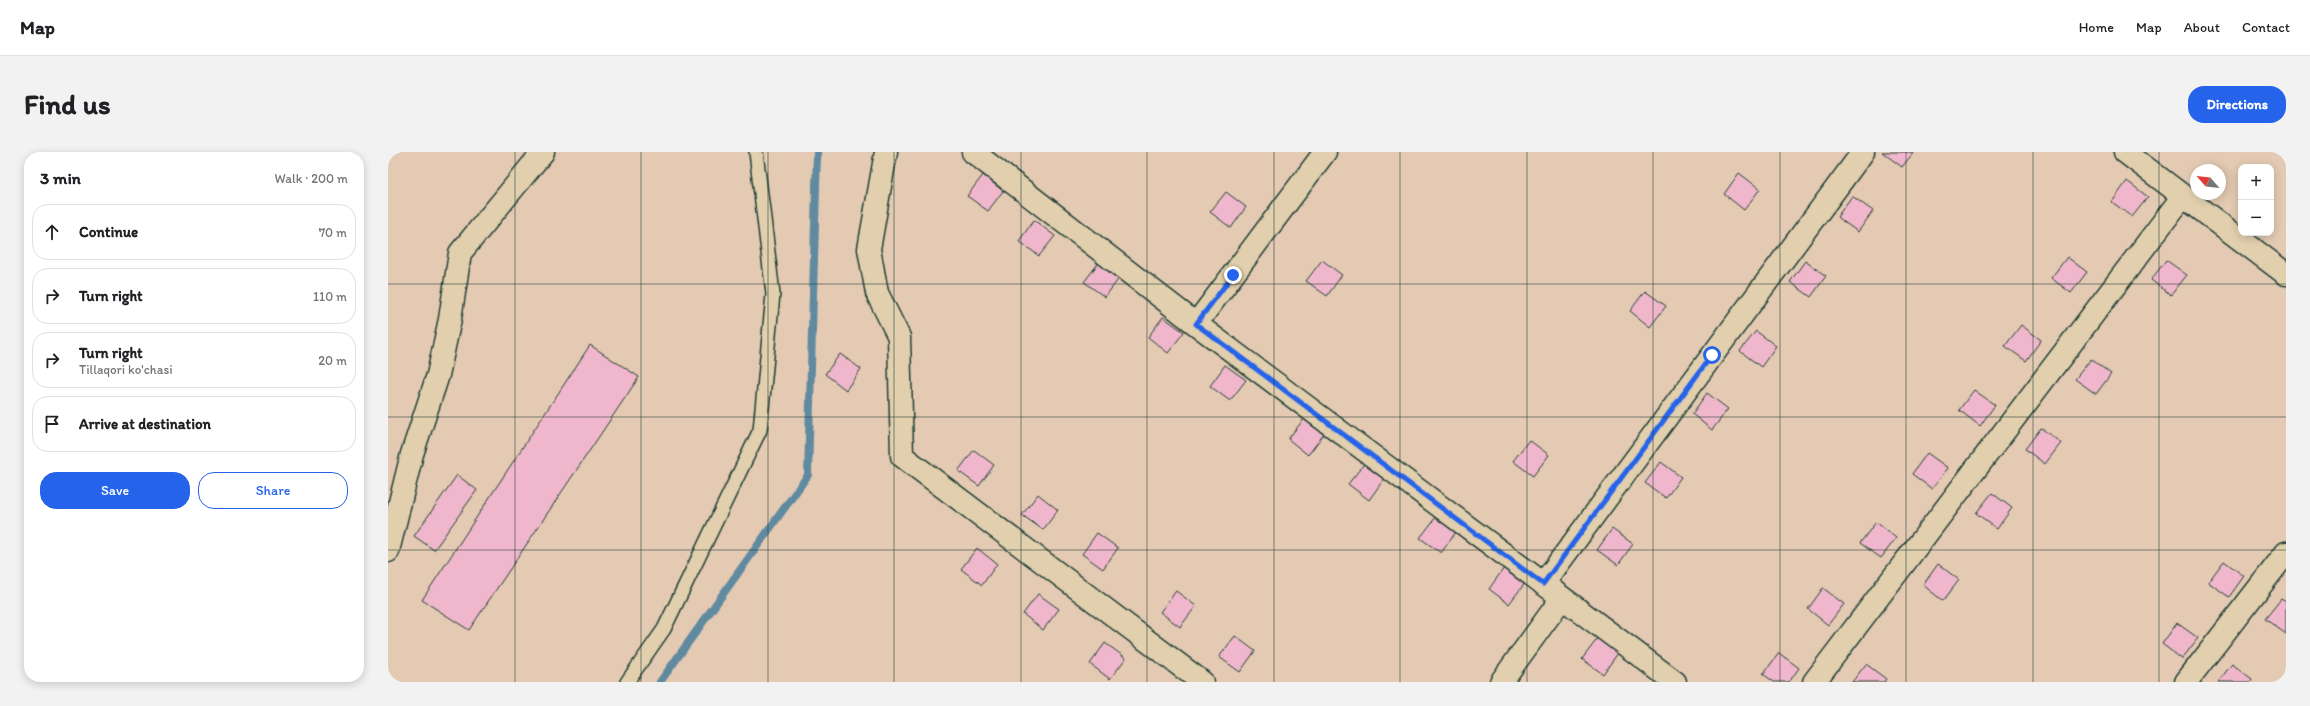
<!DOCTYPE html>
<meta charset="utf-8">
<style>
:root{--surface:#fff;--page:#f2f2f2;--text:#202124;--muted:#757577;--line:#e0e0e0;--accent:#2563eb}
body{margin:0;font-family:Itim,sans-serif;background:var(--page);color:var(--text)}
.controls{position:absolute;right:12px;top:12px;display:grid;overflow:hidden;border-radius:8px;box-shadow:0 2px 10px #0003}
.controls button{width:36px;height:36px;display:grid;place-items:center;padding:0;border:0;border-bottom:1px solid var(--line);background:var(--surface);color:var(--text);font:20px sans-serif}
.compass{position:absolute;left:1802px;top:12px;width:36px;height:36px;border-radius:50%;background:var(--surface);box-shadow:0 2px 10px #0003;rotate:297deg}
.stop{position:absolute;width:12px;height:12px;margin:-9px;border:3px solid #2563eb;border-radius:50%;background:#fff}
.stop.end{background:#2563eb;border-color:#fff;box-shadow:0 1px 4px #0008}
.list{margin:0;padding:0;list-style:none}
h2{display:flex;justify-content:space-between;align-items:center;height:52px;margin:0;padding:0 16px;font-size:17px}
h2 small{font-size:13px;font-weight:400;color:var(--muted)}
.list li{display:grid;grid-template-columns:26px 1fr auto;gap:12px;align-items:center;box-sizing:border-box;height:56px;margin:0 8px 8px;padding:0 8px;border:1px solid var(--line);border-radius:16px}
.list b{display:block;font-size:15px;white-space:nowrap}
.list p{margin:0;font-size:13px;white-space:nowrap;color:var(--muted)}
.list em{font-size:13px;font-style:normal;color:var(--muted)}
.actions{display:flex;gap:8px;padding:12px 16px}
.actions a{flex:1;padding:9px 0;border:1px solid var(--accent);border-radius:16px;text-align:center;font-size:14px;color:var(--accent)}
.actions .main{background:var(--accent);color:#fff}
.icon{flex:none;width:22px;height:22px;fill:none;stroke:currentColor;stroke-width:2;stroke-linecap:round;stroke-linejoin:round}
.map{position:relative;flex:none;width:1898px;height:530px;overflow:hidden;border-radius:16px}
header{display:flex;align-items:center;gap:24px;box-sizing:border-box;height:56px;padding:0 20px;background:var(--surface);border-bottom:1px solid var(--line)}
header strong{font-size:19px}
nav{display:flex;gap:22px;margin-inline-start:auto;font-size:14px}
.intro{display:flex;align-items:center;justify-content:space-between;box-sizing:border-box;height:96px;padding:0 24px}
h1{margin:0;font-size:28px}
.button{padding:10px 18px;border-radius:16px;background:var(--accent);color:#fff;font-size:14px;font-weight:700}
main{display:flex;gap:24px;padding:0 24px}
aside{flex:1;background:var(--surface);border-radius:16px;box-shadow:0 2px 10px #0003}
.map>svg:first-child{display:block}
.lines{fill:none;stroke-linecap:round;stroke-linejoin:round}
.stream{stroke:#618aa0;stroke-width:8}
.building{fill:#f0b7cc;stroke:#1f3d34}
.service-casing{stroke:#1f3d34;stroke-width:16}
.minor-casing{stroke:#1f3d34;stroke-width:25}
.service{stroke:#e1cfad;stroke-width:13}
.minor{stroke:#e1cfad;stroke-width:22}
.route{stroke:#2563eb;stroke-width:5}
.grid{fill:none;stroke:#1f3d34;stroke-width:1;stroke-opacity:0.55}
</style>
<header>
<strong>Map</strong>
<nav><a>Home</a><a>Map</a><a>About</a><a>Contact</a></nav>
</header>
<div class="intro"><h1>Find us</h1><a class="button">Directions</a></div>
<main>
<aside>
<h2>3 min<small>Walk · 200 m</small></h2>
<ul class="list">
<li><svg class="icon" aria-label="ahead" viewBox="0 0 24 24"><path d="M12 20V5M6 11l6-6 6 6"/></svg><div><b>Continue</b></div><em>70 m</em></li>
<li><svg class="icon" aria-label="right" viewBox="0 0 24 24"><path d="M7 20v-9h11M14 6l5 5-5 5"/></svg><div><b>Turn right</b></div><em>110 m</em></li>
<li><svg class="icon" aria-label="right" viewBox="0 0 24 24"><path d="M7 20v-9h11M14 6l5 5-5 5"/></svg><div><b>Turn right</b><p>Tillaqori ko'chasi</p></div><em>20 m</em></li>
<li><svg class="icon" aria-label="arrive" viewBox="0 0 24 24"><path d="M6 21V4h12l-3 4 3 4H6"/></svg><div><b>Arrive at destination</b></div></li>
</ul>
<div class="actions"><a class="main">Save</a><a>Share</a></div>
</aside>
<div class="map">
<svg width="1898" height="530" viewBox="0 0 1898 530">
<rect width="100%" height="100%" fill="#e4cab3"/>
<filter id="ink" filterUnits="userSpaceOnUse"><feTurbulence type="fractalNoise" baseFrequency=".025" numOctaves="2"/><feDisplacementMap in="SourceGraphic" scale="8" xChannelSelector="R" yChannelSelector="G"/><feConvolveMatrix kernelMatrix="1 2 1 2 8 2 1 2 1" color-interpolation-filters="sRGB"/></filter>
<g filter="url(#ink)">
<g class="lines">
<path class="stream" d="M272,530L420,323L429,0"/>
</g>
<path class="building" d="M1494,0H1526L1514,15Z
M1351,21L1372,37L1356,58L1336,42Z
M595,23L615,39L600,59L579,44Z
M1739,29L1760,45L1744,65L1724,50Z
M838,40L858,55L843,76L822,60Z
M1464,44L1485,59L1470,80L1449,65Z
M646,68L667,84L651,104L631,89Z
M1679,105L1699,120L1683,141L1663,126Z
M934,108L954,123L939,144L918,129Z
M1778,108L1799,123L1783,143L1763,128Z
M712,109L732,125L717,145L696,130Z
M1417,109L1438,124L1423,145L1402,130Z
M1257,139L1278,154L1262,175L1242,159Z
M775,165L796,180L780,201L760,185Z
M1633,173L1653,188L1638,209L1617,194Z
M1368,179L1388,194L1373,215L1352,199Z
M202,193L251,225L81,478L34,448Z
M452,202L473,217L458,238L437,222Z
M1703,207L1723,222L1708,242L1687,227Z
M837,213L858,228L842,249L822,234Z
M1586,238L1607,253L1592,274L1571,258Z
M1319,241L1340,257L1324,278L1304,262Z
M916,267L936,282L920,303L900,287Z
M1653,276L1673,291L1657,312L1637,297Z
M1141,288L1161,303L1145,324L1125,309Z
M586,298L606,313L591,334L570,319Z
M1539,301L1560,316L1544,337L1524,322Z
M1273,310L1293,325L1278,346L1257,331Z
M976,312L996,327L981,348L960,332Z
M69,323L89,338L46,398L26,384Z
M1604,341L1624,356L1609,377L1588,361Z
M650,342L670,358L655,378L634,363Z
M1048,365L1068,380L1053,401L1032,386Z
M1488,370L1508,386L1493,406L1472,391Z
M1224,377L1245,392L1230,413L1209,398Z
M709,381L730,396L715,417L694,402Z
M589,396L609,412L594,433L573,417Z
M1836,409L1856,424L1841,445L1820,430Z
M1550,412L1571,428L1555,449L1535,433Z
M1116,416L1137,431L1121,452L1101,437Z
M1435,436L1456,452L1440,473L1420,457Z
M788,439L808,454L792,475L772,460Z
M650,442L671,457L655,478L635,462Z
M1893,447L1898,450V482L1877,467Z
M1789,471L1810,486L1794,507L1774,492Z
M847,484L867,499L852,520L831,505Z
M1210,486L1230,501L1215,522L1194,507Z
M717,491L738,506L722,527L702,512Z
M1391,501L1411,516L1401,530H1386L1375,522Z
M1478,512L1498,527L1496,530H1464Z
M1844,512L1864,527L1862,530H1830Z"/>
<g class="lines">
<defs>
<path id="service" d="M239,530L276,477L372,278L385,142L368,0"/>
<path id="minor" d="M498,0L481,97L489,141L511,185L514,304L814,530
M585,0L808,172L1287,530
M1737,0L1898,122
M808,172L937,0
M0,399L24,302L50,223L62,167L72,101L155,0
M1155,432L1475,0
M1113,530L1174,446
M1426,530L1795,44
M1798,530L1898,401"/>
</defs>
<use href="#service" class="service-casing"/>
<use href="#minor" class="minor-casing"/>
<use href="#service" class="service"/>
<use href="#minor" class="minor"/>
</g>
</g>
<g class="lines" filter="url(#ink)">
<path class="route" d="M845,123L808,172L1155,432L1324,203"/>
</g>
<path class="grid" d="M127,0V530M253,0V530M380,0V530M506,0V530M633,0V530M759,0V530M886,0V530M1012,0V530M1139,0V530M1265,0V530M1392,0V530M1518,0V530M1645,0V530M1771,0V530M0,132H1898M0,265H1898M0,398H1898"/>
</svg>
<div class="controls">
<button>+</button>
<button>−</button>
</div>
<svg class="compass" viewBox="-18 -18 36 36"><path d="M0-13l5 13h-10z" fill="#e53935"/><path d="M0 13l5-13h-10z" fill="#757577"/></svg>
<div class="stop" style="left:1324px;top:203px"></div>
<div class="stop end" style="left:845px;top:123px"></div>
</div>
</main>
